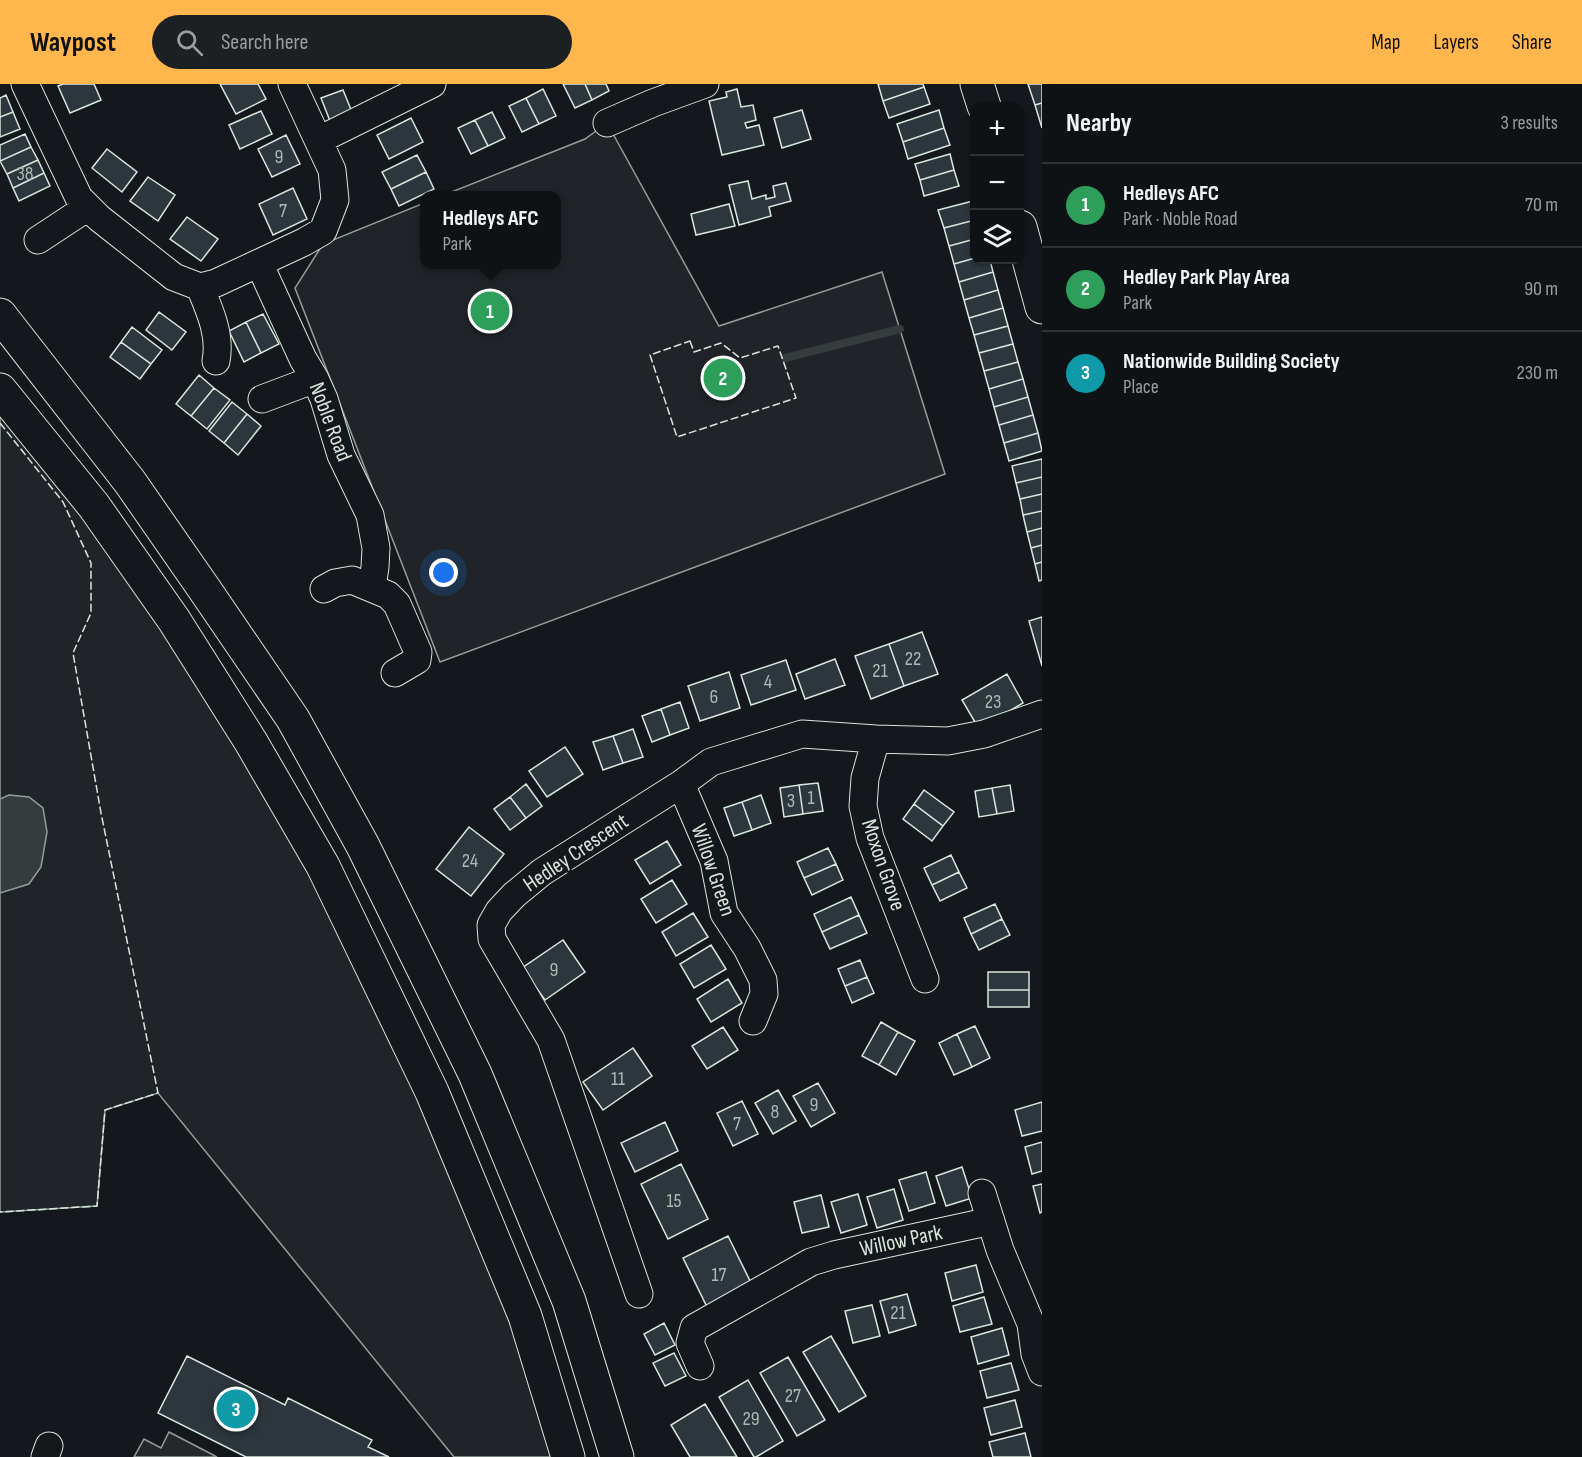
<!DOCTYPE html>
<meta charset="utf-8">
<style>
:root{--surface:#0f1215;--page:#1d2022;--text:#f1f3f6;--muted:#9b9ea0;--line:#2f3234;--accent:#ffb74d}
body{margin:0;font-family:"Sofia Sans Condensed",sans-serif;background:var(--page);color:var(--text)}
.controls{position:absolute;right:18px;top:18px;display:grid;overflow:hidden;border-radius:12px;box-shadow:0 2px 4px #0004}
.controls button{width:54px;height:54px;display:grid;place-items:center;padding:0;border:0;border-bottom:2px solid var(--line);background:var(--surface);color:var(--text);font:30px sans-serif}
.you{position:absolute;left:444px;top:489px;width:21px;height:21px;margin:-15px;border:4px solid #fff;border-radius:50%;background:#1a73e8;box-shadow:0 0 0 9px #1a73e833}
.badge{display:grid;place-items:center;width:39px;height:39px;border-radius:50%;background:var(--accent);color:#fff;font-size:20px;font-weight:700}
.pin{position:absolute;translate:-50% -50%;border:3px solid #fff;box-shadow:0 2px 6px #0006}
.popup{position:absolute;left:420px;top:107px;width:141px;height:78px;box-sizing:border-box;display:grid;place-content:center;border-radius:12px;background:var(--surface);filter:drop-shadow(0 2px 4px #0005);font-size:20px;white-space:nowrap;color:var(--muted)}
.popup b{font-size:22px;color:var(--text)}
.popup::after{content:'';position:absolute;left:50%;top:100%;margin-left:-12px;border:12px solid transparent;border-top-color:var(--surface)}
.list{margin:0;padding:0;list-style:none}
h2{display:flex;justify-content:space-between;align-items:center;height:78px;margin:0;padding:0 24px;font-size:26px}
h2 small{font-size:20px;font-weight:400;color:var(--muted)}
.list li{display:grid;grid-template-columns:39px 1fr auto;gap:18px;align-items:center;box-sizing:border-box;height:84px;padding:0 24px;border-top:2px solid var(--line)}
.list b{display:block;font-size:22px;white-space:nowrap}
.list p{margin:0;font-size:20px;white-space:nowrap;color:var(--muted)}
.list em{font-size:20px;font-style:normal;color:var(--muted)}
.icon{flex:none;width:33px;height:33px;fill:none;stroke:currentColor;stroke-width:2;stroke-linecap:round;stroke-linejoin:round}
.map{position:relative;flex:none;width:1042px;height:1373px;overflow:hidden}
header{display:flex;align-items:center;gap:36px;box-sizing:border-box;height:84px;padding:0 30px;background:var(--accent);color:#111}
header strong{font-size:28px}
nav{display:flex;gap:33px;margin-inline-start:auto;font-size:21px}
.search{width:420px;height:54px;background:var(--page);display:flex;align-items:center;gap:15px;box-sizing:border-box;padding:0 21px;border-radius:33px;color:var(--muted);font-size:22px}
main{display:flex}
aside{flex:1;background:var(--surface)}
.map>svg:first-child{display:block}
.green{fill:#202428;stroke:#939e99;stroke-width:1.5}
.parking{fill:#24282b;stroke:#939e99;stroke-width:1.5}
.water{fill:#363b3e;stroke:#939e99;stroke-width:1.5}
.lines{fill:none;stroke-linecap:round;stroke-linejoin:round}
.stream{stroke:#363b3e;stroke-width:8}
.building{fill:#2c363c;stroke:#d8e6dc;stroke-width:1.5}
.minor-casing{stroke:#d8e6dc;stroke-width:29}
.major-casing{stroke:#d8e6dc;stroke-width:35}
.highway-casing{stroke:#d8e6dc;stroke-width:35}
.minor{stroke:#14181c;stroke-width:27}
.major{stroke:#14181c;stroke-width:33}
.highway{stroke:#14181c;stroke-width:33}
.fence{stroke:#d8e6dc;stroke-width:1.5;stroke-dasharray:8 3;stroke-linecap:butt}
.labels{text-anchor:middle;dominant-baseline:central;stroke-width:4.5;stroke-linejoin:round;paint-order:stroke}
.number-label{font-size:20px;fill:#adbab4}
.street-label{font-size:22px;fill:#d8e6dc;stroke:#14181c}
</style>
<header>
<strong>Waypost</strong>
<div class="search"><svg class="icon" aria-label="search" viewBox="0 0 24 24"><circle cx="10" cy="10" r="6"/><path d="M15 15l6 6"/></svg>Search here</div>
<nav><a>Map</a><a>Layers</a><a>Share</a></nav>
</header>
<main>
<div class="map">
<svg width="1042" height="1373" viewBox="0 0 1042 1373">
<rect width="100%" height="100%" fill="#14181c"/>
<path class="green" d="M607,39L719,242L882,188L945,390L440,578L295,204L323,160L424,119V180H556V112L444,111L585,55Z
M0,306L323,782L568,1373H454L158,1009L105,1026L97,1122L0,1128Z"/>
<path class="parking" d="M169,1348L217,1373H134L144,1355L161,1364Z"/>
<path class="water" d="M9,711L29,713L43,724L47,748L41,783L29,800L0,809V715Z"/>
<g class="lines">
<path class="stream" d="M785,274L900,245"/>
</g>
<path class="building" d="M63,0H94L101,16L70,29L58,2Z
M220,0H258L266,15L236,30Z
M563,0H585L592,16L575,24Z
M585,0H606L609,7L592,16Z
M878,0H923L924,3L883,17Z
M1028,0H1042V19L1035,21Z
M924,3L930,20L889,34L883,17Z
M543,5L556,32L539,40L526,14Z
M737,5L741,23L753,21L756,36L745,39L747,44L759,41L764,61L722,71L709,17L727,13L726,8Z
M343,6L352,28L330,37L321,14Z
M6,11L13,28L0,33V14Z
M526,14L539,40L522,48L509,22Z
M1042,19V44L1035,21Z
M802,26L811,55L782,64L774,34Z
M939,26L944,44L903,58L897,40Z
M261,27L272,50L240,65L229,41Z
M13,28L20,45L0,53V33Z
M492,28L505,54L488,62L475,36Z
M411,34L423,58L389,75L377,51Z
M475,36L488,62L471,70L458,44Z
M944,44L950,61L908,75L903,58Z
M25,50L31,63L0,77V61Z
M286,51L300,80L272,93L258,65Z
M31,63L38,76L7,90L0,77Z
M107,65L137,88L122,108L92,84Z
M950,70L954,86L920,96L915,80Z
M417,71L426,88L391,105L382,88Z
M38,76L44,89L13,104L7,90Z
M954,86L959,102L924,112L920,96Z
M426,88L434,105L399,122L391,105Z
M44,89L50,102L19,117L13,104Z
M148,93L175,111L158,137L130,117Z
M748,97L752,115L766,111V115L775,113L773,102L786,99L791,117L769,123L771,132L739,141L729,101Z
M293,104L307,135L273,151L259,120Z
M973,117L975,136L944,144L938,126Z
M729,120L735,142L696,151L691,130Z
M187,133L218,155L201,177L170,155Z
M975,136V155L949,162L944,144Z
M975,155V174L954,180L949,162Z
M975,174L990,176L993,188L959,198L954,180Z
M993,188L998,206L964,216L959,198Z
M998,206L1003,224L969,234L964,216Z
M1003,224L1008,242L974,251L969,234Z
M159,228L186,248L172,266L146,246Z
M263,230L279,260L261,269L246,238Z
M246,238L261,269L244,278L229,247Z
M1008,242L1013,260L979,269L974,251Z
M132,243L162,266L151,280L121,258Z
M121,258L151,280L140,295L110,273Z
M1013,260L1018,278L984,287L979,269Z
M1018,278L1023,295L989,305L984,287Z
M199,291L214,304L191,332L176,320Z
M1023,295L1028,313L994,323L989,305Z
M214,304L230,316L207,345L191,332Z
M1028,313L1033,331L999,341L994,323Z
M232,318L247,330L224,359L209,347Z
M247,330L261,342L238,371L224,359Z
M1033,331L1038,349L1004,359L999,341Z
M1038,349L1042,367L1009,377L1004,359Z
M1042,375V393L1016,399L1012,382Z
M1042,393V410L1020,415L1016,399Z
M1042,410V427L1023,431L1020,415Z
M1042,427V444L1027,448L1023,431Z
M1042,444V461L1031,464L1027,448Z
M1042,461V478L1035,480L1031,464Z
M1042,478V496L1039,497L1035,480Z
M1042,533V582L1029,537Z
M922,548L938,590L904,602L889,560Z
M889,560L904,602L871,615L855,572Z
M835,575L845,601L805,615L796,590Z
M786,576L796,606L751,621L741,591Z
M729,588L740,624L700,637L688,602Z
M1007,590L1023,619L979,645L962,616Z
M680,618L689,644L670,651L661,625Z
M661,625L670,651L652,658L642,632Z
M633,645L643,673L623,679L613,652Z
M613,652L623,679L603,686L593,658Z
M565,663L583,690L547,713L529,687Z
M818,699L823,727L803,730L799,701Z
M526,700L542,722L526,734L510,713Z
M799,701L803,730L784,733L780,704Z
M1010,701L1014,727L997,730L992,704Z
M992,704L997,730L979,733L975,707Z
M924,706L954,728L943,742L914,720Z
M761,711L771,739L752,746L742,718Z
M510,713L526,734L510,746L494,725Z
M742,718L752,746L734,752L724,724Z
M914,720L943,742L932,757L903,735Z
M469,743L504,770L471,812L436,785Z
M667,757L681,781L650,800L635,776Z
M828,764L836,780L804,794L797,778Z
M951,771L959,788L932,801L924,784Z
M836,780L843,796L812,811L804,794Z
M959,788L967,804L940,817L932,801Z
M672,796L687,820L656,839L641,815Z
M851,813L859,831L822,848L814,830Z
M995,820L1002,835L971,850L964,834Z
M693,829L708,853L676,872L662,848Z
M859,831L867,849L830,865L822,848Z
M1002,835L1010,851L979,866L971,850Z
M563,856L585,888L545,916L522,884Z
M711,861L726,885L694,904L680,880Z
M860,876L867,893L845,902L838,885Z
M988,888H1029V906H988Z
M867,893L874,909L852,919L845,902Z
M728,895L742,919L711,938L697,915Z
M988,906H1029V923H988Z
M881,938L898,948L879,981L862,972Z
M975,942L990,974L972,983L957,950Z
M723,943L738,966L707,985L692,962Z
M898,948L915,957L896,991L879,981Z
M957,950L972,983L954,991L939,959Z
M633,964L652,992L603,1026L583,998Z
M818,999L835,1029L811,1043L793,1012Z
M778,1006L796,1037L773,1050L755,1019Z
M742,1017L758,1050L733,1062L717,1029Z
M1042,1018V1047L1022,1052L1015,1026Z
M665,1038L678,1067L635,1088L621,1059Z
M1042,1058V1087L1032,1090L1025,1063Z
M681,1080L708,1135L668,1155L641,1100Z
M962,1083L972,1114L946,1122L936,1092Z
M926,1088L935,1119L909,1127L899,1096Z
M1042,1100V1128L1040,1129L1033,1102Z
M894,1105L903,1136L877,1144L867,1113Z
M858,1110L867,1141L841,1149L831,1118Z
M821,1111L829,1143L802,1149L794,1118Z
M728,1152L755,1207L710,1229L683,1174Z
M976,1181L983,1208L952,1217L945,1189Z
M907,1210L916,1241L889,1249L880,1217Z
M984,1213L992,1240L960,1248L953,1222Z
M872,1221L880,1252L853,1259L845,1227Z
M664,1239L675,1261L655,1271L644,1250Z
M1002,1244L1009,1271L978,1280L971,1253Z
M831,1252L866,1312L839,1328L803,1268Z
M674,1269L686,1292L665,1302L653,1279Z
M187,1272L285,1321L288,1314L372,1356L368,1363L389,1373H246L158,1329Z
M788,1273L825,1336L797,1352L760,1289Z
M1011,1279L1019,1306L987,1314L980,1287Z
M748,1296L783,1357L756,1373H754L719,1313Z
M1015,1316L1022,1343L991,1351L984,1324Z
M705,1320L737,1373H690L671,1341Z
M1025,1349L1031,1373H993L989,1358Z"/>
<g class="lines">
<defs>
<path id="minor" d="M25,0L79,114L99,134L174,193L200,203L216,199L259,179L304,158L323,147L335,116L332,86L292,0
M607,39L653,19L705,0
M319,56L432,0
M38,156L88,123
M259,179L303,275L315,295L324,315L341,371L370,431L376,464L375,483L372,503
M200,203C210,227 221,251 216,277
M262,315L315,295
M324,505L335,499L352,496L388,511L397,520L418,568L417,576L395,589
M681,700L714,777L724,829L747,864L763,896L764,910L753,937
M925,895L870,754L863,722L865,694L876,655L948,657L984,650L1042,630
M982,1109L1000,1166L1031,1240L1035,1270L1042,1288
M639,1210L551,956L492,855L491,841L499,827L514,811L542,788L681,700L711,678L802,650L876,655
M700,1282L690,1259L694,1244L811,1178L834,1171L991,1137
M45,1373L49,1362"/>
<path id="major" d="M977,0L984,22
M1020,143L1042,223"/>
<path id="highway" d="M0,231L130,398L205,506L293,635L363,762L475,990L569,1217L617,1373
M0,306L94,422L174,536L251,658L323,782L432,1008L525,1232L568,1373"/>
</defs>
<use href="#minor" class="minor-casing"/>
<use href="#major" class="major-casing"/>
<use href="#highway" class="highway-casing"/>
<use href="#minor" class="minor"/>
<use href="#major" class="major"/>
<use href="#highway" class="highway"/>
<path class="fence" d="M690,257L694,268L721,259L740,274L778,262L796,314L677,353L650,271Z
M0,339L63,418L91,479V529L73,569L101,729L158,1009L105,1026L97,1122L0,1128"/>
</g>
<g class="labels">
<g class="number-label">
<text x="279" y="73">9</text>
<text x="25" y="90">38</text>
<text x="283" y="127">7</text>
<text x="913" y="575">22</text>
<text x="880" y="587">21</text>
<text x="768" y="598">4</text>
<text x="714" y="613">6</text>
<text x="993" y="618">23</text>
<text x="811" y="714">1</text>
<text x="791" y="717">3</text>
<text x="470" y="777">24</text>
<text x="554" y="886">9</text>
<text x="618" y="995">11</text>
<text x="814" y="1021">9</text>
<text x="775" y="1028">8</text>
<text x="737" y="1040">7</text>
<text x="674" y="1117">15</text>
<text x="719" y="1191">17</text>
<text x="898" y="1229">21</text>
<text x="793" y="1312">27</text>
<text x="751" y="1335">29</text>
</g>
<g class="street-label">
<text transform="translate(330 338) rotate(69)">Noble Road</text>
<text transform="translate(576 769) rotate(-34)">Hedley Crescent</text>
<text transform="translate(883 781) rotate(71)">Moxon Grove</text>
<text transform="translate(713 786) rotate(71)">Willow Green</text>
<text transform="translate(901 1157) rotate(-12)">Willow Park</text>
</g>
</g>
</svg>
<div class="controls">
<button>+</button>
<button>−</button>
<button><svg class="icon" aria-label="layers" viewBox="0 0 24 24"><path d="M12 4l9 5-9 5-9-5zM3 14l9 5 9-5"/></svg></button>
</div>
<div class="you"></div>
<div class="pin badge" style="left:490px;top:227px;background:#2e9e5b">1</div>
<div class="popup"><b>Hedleys AFC</b>Park</div>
<div class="pin badge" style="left:723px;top:294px;background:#2e9e5b">2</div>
<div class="pin badge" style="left:236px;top:1325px;background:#0f9aa8">3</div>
</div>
<aside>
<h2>Nearby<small>3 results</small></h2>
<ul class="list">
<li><span class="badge" style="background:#2e9e5b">1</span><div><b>Hedleys AFC</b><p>Park · Noble Road</p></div><em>70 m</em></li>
<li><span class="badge" style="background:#2e9e5b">2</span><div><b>Hedley Park Play Area</b><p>Park</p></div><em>90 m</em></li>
<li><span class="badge" style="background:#0f9aa8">3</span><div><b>Nationwide Building Society</b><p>Place</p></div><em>230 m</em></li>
</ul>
</aside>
</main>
